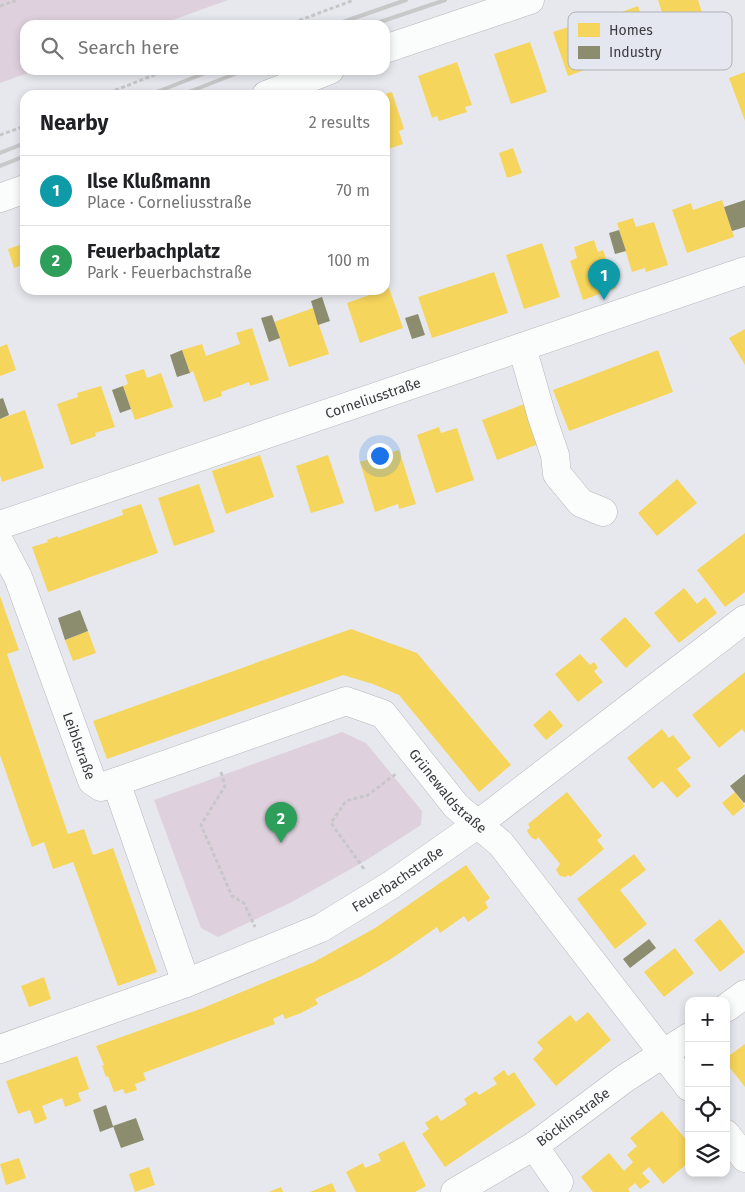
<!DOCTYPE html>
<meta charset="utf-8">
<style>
:root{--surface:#fff;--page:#f6f6f6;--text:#202124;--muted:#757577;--line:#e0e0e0;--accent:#2563eb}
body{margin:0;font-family:"Fira Sans",sans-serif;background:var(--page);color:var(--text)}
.controls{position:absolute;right:15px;bottom:15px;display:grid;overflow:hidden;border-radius:10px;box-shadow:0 2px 8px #0003}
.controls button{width:45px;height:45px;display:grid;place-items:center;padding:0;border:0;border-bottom:1px solid var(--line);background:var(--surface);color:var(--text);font:25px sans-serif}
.you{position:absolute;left:379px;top:455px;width:18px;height:18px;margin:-12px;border:4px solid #fff;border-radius:50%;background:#1a73e8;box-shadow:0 0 0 8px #1a73e833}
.badge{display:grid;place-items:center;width:32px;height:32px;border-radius:50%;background:var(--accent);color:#fff;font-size:16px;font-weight:700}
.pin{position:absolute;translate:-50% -41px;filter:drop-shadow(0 1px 2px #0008)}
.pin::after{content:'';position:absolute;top:26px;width:18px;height:15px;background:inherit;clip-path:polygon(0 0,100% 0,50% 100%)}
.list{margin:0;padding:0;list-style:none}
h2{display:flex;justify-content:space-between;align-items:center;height:65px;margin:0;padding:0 20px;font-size:21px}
h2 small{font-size:16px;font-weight:400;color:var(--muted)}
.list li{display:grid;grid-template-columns:32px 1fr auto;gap:15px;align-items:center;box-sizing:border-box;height:70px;padding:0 20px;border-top:1px solid var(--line)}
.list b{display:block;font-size:19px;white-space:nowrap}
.list p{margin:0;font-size:16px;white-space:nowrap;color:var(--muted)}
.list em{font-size:16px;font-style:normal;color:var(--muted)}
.icon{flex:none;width:28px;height:28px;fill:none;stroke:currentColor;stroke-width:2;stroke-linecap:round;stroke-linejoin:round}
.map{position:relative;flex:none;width:745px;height:1192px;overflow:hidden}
.search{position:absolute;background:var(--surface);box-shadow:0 2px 8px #0003;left:20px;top:20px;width:370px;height:55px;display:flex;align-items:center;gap:12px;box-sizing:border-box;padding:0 18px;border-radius:15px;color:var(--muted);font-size:19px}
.panel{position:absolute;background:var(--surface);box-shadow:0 2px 8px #0003;left:20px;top:90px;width:370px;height:205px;border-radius:15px}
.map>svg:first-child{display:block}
.green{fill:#dfd0de}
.homes{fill:#f6d55c}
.industry{fill:#8c8c6e}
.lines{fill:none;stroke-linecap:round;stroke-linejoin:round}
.minor-casing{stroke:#b7b7bb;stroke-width:29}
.path{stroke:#c7c7c9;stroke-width:3;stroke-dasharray:4 2.5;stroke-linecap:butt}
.minor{stroke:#fbfcfc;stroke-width:28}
.rail{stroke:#c8c8c9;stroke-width:4}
.labels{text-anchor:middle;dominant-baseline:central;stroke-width:5;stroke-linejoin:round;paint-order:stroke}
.street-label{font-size:14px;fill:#3b3c40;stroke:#e4e6f0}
.key{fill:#e4e6f0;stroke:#b1b3bb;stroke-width:1}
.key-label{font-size:14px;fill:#3b3c40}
</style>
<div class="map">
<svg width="745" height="1192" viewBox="0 0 745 1192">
<rect width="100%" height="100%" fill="#e7e8ed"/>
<path class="green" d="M0,0H228L159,25H25V70H36L0,83Z
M342,732L366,743L422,811L421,825L365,861L290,903L218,937L201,928L154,800Z"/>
<path class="homes" d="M658,0H698L706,25L670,37Z
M638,6L654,54L621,65L605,18Z
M587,21L592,34L594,33L602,56L599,57L601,64L568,76L553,32Z
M530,42L547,92L511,104L494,54Z
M457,62L472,105L465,107L467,112L439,121L437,116L432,118L418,76Z
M745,72V121L729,78Z
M392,92L404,129L399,131L403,144L385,150V94Z
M513,148L522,173L507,178L499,153Z
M722,200L734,237L687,253L672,210L691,203L693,210Z
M633,218L636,227L654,222L668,265L646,272L645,268L632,272L617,223Z
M594,240L598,252L603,250L616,288L583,300L570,261L577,258L574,247Z
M25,243V264L14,268L8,249Z
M542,243L560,297L524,309L506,255Z
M494,272L508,313L432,338L418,297Z
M389,288L403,328L360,343L347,303Z
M313,308L329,354L289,367L274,322Z
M252,328L269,380L250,386L249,382L221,392L222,396L204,402L193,371L190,373L182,350L202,344L206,356L240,344L236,333Z
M745,329V365L729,338Z
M7,344L16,370L0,376V347Z
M658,350L673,392L569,431L553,390Z
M144,369L147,378L161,373L173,407L135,420L123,386L128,384L125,375Z
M101,386L115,427L95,433L96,436L71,445L57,404L78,397L77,393Z
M527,403L541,443L497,460L482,420Z
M25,410L44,468L2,482L0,475V419Z
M439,427L441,433L457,428L474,480L436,493L417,435Z
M399,450L416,504L399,509L398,504L375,512L360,462Z
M260,455L274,497L226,514L212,471Z
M328,455L344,503L311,513L296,466Z
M677,479L697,503L657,536L638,513Z
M199,484L215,532L174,546L158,498Z
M141,504L158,553L48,592L32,547L48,542L47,540L58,536V538L123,515L122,510Z
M745,533V592L725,607L697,570Z
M684,588L697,604L705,597L717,613L679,643L654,613Z
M0,596L19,650L7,654L68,834L84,829L93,855L113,848L157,972L118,986L73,862L53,869L44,842L32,847L0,755Z
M625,617L651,646L626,668L600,639Z
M351,629L417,653L511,765L479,792L399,695L373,684L343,675L107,759L93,721Z
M88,631L96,653L73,661L65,640Z
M580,654L590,665L594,662L598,668L594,671L603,682L578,702L555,674Z
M745,672V733L742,729L719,748L692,715Z
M550,710L563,726L546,740L533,725Z
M662,729L669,738L673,735L691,758L677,769L691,786L677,798L662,781L653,789L627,758Z
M567,792L602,836L597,840L604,849L570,877L568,875L566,877L560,876L556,870L560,864L538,837L536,840L532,838L528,833L527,830L530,828L528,824Z
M735,792L745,806L733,816L722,803Z
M634,854L646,870L620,890L647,924L615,949L577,899Z
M466,865L490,898L485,902L488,908L468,922L464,916L440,933L437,927L394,957L362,976L315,999L318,1004L301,1013L285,1019L283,1014L273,1019L275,1024L143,1073L146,1080L135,1084L137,1090L125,1094L123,1089L114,1092L108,1076L106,1077L102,1066L104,1065L96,1046L203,1008L314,962L375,928Z
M720,919L745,952L720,972L694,940Z
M675,948L694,973L664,997L644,972Z
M44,977L51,999L29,1007L21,986Z
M588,1012L611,1040L556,1086L533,1059L543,1049L537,1042L570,1015L576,1022Z
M745,1044V1087L726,1063V1058Z
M77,1056L89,1089L78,1093L81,1101L65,1107L62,1098L42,1106L47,1119L35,1124L30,1110L18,1114L6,1081Z
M504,1070L508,1076L514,1072L536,1105L445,1167L422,1134L429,1129L425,1123L437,1115L441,1121L452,1114L467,1104L464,1099L476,1091L479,1095L497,1084L493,1078Z
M662,1111L689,1143V1162L663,1184L649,1167L642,1173L650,1182L640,1189L635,1183L628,1189L630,1192H593L581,1177L609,1153L624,1171L633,1162L627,1155L637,1146L630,1138Z
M404,1141L426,1186L415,1192H356L346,1172L363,1163L365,1168L381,1161L378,1154Z
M19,1158L26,1178L6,1185L0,1164Z
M149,1167L155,1185L135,1192L129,1174Z
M332,1183L336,1192H310Z
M281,1187L283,1192H269Z"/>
<path class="industry" d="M745,200V227L732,231L724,207Z
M619,230L626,251L615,254L609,233Z
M322,297L330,321L318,325L311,301Z
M418,314L425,335L412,339L405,318Z
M272,315L280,338L269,342L261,318Z
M182,350L190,373L177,377L170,355Z
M123,386L131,409L120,413L112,390Z
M3,398L9,415L0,419V399Z
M80,610L88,631L65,640L58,618Z
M745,774V802L744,803L730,786Z
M649,939L656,948L630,968L623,959Z
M106,1105L113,1126L136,1118L144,1140L121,1148L113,1126V1127L100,1132L93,1110Z"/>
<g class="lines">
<defs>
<g id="minor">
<path d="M385,49L530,0"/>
<path d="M266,95L330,70"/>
<path d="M0,198L25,189"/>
<path d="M522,347L542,417L555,455L557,474L581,503L603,512"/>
<path id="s1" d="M0,525L745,271"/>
<path id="s2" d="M0,543L18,577L92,781L101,787L116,782L186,983"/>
<path id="s3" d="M116,782L346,701L383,714L456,806L501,844L689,1087"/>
<path d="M726,1008L745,994"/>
<path id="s4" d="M0,1049L186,983L321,928L391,885L478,824L745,619"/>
<path d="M726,1134L745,1158"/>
<path d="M534,1146L559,1182"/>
<path id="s5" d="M455,1192L534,1146L624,1079L689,1037"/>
</g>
</defs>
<use href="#minor" class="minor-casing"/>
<path class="path" d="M0,6L18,0
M287,25L354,0
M103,95L167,70
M0,135L25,126
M221,772L225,786L201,825L232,896L244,903L255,927
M364,869L331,823L346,801L368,795L397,773"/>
<use href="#minor" class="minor"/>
<path class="rail" d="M334,25L406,0
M371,25L445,0
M149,95L213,70
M181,95L245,70
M0,153L25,143
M0,166L25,156"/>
</g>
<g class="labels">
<g class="street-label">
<text stroke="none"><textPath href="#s1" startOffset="394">Corneliusstraße</textPath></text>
<text stroke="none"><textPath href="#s2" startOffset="218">Leiblstraße</textPath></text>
<text stroke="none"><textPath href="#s3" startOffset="384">Grünewaldstraße</textPath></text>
<text stroke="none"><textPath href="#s4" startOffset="434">Feuerbachstraße</textPath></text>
<text stroke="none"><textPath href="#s5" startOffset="140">Böcklinstraße</textPath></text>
</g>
</g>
<rect x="568" y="12" width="164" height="58" rx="8" class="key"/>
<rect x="578" y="23" width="22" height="14" fill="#f6d55c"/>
<rect x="578" y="46" width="22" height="13" fill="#8c8c6e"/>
<g class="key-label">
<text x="609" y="35">Homes</text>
<text x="609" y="57">Industry</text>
</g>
</svg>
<div class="controls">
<button>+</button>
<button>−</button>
<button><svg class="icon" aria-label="locate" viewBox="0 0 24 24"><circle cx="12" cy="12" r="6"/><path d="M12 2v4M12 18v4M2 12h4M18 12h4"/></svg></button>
<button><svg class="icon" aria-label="layers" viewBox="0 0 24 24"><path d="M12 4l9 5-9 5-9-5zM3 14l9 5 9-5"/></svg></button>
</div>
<div class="you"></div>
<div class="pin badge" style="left:604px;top:300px;background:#0f9aa8">1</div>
<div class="pin badge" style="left:281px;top:843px;background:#2e9e5b">2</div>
<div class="search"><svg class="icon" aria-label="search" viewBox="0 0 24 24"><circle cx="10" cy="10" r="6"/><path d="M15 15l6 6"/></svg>Search here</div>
<section class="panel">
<h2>Nearby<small>2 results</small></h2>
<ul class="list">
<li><span class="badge" style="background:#0f9aa8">1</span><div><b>Ilse Klußmann</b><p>Place · Corneliusstraße</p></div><em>70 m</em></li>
<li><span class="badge" style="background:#2e9e5b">2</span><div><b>Feuerbachplatz</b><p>Park · Feuerbachstraße</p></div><em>100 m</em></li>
</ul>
</section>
</div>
